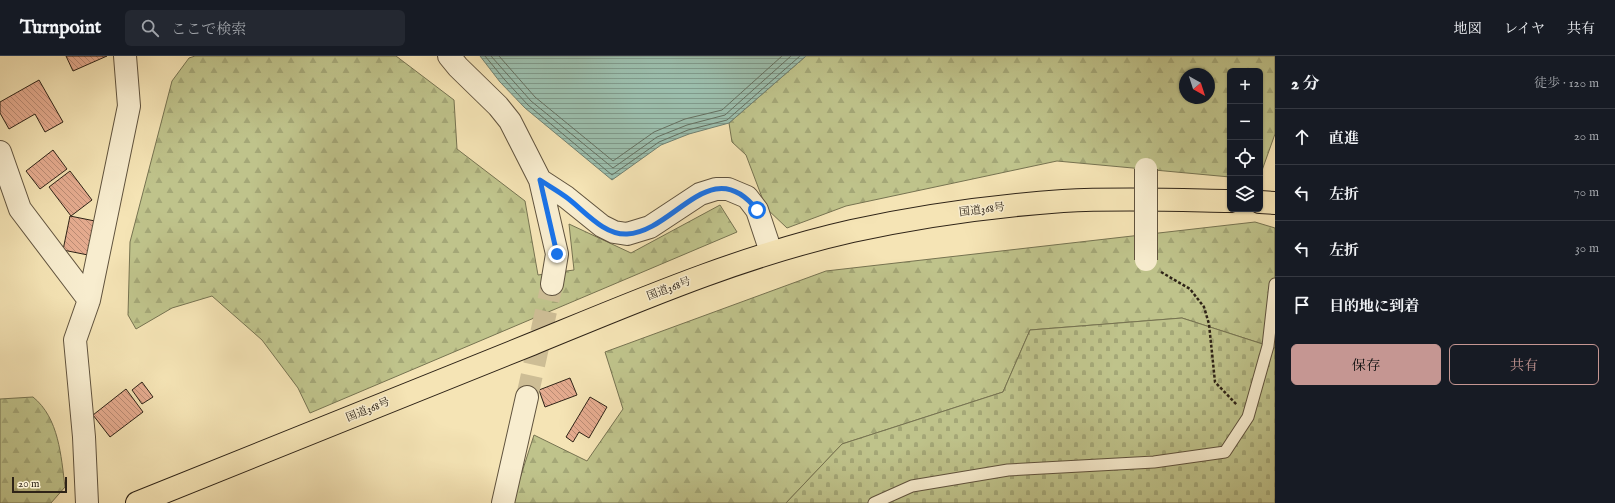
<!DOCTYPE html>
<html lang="ja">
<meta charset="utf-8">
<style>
:root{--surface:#171b24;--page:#242831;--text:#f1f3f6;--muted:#9ea1a6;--line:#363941;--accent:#c59692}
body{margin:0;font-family:"IM FELL English","Noto Serif JP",serif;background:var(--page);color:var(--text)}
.controls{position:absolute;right:12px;top:12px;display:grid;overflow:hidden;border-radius:6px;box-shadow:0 1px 3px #0004}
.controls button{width:36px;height:36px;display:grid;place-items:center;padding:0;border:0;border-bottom:1px solid var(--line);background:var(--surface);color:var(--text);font:20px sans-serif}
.compass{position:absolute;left:1179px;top:12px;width:36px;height:36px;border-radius:50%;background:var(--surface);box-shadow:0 1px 3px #0004;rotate:141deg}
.scale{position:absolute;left:12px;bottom:10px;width:55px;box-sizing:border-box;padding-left:4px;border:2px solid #2e2317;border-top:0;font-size:11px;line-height:14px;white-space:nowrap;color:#2e2317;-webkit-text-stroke:3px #f8edcf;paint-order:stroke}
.stop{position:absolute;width:12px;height:12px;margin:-9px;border:3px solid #1a73e8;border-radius:50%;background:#fff}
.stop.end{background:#1a73e8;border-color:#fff;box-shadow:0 1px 4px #0008}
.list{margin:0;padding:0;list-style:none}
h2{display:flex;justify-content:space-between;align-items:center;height:52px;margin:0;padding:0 16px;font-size:17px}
h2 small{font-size:13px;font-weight:400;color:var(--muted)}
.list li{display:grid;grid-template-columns:26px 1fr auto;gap:12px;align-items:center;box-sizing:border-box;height:56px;padding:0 16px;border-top:1px solid var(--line)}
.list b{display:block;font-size:15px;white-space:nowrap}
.list em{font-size:13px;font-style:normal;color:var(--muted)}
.actions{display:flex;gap:8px;padding:12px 16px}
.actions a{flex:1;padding:9px 0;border:1px solid var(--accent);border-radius:6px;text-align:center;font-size:14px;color:var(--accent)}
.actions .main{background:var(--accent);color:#111}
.icon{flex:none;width:22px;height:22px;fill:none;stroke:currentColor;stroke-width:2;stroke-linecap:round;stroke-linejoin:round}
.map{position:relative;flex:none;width:1275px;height:447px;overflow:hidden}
header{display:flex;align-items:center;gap:24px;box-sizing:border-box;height:56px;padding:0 20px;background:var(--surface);border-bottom:1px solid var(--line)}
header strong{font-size:19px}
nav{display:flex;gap:22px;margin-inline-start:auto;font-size:14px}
.search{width:280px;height:36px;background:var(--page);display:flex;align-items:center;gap:10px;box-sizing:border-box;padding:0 14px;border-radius:6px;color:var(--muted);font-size:15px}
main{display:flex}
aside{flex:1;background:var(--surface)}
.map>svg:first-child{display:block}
.forest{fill:url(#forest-firs);stroke:#767351;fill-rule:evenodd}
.cemetery{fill:url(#cemetery-stones);stroke:#767351}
.water{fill:url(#water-rules);stroke:#708172}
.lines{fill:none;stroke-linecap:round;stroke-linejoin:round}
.shore{stroke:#657162;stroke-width:1}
.building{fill:url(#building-back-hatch);stroke:#2e2317}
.street-tunnel{stroke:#cdbd95;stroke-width:22;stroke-dasharray:22 11;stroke-linecap:butt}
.lane-casing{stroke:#60533e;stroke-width:13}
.street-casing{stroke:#60533e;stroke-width:24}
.highway-casing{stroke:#2e2317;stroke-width:24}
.path{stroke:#2e2317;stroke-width:2.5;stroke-dasharray:3 2;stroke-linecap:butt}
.lane{stroke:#f8edcf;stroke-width:11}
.street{stroke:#f8edcf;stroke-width:22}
.highway{stroke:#f5e4b5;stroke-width:22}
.street-bridge-casing{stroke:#60533e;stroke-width:24;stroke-linecap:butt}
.street-bridge{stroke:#f8edcf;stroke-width:22}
.route{stroke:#1a73e8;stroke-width:5}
.labels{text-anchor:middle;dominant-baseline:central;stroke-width:3;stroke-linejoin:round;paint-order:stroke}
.street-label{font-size:11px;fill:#2e2317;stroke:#f8edcf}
</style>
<header>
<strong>Turnpoint</strong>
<div class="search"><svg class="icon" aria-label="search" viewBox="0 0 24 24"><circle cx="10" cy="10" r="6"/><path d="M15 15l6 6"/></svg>ここで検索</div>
<nav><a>地図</a><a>レイヤ</a><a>共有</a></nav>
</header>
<main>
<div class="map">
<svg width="1275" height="447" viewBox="0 0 1275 447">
<defs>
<pattern id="forest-firs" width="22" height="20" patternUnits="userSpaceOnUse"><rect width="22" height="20" fill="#bfc38b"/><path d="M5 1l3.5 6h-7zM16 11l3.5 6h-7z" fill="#a4a777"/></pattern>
<pattern id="cemetery-stones" width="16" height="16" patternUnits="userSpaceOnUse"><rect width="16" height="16" fill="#bfc38b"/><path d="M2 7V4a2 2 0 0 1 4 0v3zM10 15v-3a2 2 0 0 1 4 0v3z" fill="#a4a777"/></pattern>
<pattern id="water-rules" width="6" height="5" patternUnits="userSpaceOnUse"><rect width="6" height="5" fill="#9cbfae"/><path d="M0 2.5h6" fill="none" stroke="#809b8d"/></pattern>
<pattern id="building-back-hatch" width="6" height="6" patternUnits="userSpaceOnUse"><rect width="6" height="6" fill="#e6ac90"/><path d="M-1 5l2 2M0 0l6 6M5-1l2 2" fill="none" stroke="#bb8c75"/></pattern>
</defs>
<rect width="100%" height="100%" fill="#f5e4b5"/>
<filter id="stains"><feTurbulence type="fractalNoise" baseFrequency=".005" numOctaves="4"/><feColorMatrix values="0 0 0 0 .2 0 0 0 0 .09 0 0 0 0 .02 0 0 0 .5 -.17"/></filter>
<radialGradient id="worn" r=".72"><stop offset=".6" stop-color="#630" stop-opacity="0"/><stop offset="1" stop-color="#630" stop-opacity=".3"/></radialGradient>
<path class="forest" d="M195,0H396L454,44L457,93L525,145L538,219L574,214L569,168L631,197L720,149L737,176L310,357L298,332L262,284L212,240L172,252L136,273L128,259L130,186L172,25L189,2Z
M806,0H1275V78L1260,120V15H1230V121L1057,105L846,150L787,172L766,152L746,99L732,86L729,67ZM1185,18H1209V42H1185Z
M1255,166L1275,172V292L1182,262L1030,274L1003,336L842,388L786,447H512L534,379L587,405L623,353L605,296L826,215Z
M33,341C59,362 61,400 65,431L51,447H0V343Z"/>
<path class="cemetery" d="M1182,262L1275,292V447H786L842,388L1003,336L1030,274Z"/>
<path class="water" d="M480,0H806L729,67L689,78L661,89L612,124L525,52L500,26Z"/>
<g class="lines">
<path class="shore" d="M485,0L504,23L528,49L612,119L659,86L688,74L727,64L800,0
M491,0L531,45L613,112L657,81L687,69L725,59L791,0
M499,0L535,41L613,105L654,76L685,63L722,54L782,0"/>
</g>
<path class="building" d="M66,0H107L73,15Z
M39,24L63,66L45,76L35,58L9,73L0,57V46Z
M53,94L67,113L40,133L26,115Z
M70,115L92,144L71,160L49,131Z
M70,160L100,166L93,200L63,194Z
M570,322L577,339L545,351L539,334Z
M142,326L153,341L142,348L132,334Z
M126,333L143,356L110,381L93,359Z
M590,341L607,351L589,382L579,376L573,386L566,381Z"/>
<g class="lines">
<path class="street-tunnel" d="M527,341L552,228"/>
<defs>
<path id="lane" d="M874,447L912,430L1008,414L1154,406L1225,396L1248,361L1268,290L1275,228"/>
<path id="street" d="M449,0L458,11L498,50L510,65L540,124L557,198L552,228
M0,96L20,153L89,244
M540,124L566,141L602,170L614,176L627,178L650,171L700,138L716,133H728L747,141L757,154L771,196
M87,447L84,381L75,284L89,244L129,50L125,0
M503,447L527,341"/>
<path id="highway" d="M1260,146L1275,147
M137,447C269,394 401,341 532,288C637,245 741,200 852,175C921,160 993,150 1063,145C1119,142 1175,144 1230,145"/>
</defs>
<use href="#lane" class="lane-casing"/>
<use href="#street" class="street-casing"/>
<use href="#highway" class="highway-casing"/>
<path class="path" d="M1161,216L1190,233L1204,251L1209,268L1215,326L1237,349"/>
<use href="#lane" class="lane"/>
<use href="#street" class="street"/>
<use href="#highway" class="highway"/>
<defs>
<path id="street-bridge" d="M1146,113V204"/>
</defs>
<use href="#street-bridge" class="street-bridge-casing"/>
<use href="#street-bridge" class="street-bridge"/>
</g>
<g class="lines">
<path class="route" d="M557,198L540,124C549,130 558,135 566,141C584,154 603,179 627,178C674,176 711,95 757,154"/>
</g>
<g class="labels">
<g class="street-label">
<text transform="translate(982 154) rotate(-7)">国道368号</text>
<text transform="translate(669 233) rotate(-21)">国道368号</text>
<text transform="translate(368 354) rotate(-22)">国道368号</text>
</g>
</g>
<rect width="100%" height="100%" filter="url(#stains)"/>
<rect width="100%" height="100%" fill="url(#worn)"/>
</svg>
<div class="controls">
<button>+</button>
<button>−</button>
<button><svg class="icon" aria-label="locate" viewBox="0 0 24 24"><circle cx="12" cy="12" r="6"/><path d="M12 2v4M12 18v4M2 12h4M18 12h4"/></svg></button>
<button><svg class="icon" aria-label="layers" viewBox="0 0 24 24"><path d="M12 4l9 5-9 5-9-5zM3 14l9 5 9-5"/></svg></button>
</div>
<svg class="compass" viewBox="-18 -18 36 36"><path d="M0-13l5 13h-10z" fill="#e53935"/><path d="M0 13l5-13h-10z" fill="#9ea1a6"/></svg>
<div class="scale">20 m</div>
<div class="stop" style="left:757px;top:154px"></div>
<div class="stop end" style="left:557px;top:198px"></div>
</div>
<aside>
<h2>2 分<small>徒歩 · 120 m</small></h2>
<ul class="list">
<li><svg class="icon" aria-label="ahead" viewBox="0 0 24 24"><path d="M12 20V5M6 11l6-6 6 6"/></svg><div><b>直進</b></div><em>20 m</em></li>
<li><svg class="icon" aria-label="left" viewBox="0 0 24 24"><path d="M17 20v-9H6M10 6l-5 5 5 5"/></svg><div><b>左折</b></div><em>70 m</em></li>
<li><svg class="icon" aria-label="left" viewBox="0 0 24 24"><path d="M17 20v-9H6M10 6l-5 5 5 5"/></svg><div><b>左折</b></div><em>30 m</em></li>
<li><svg class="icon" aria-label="arrive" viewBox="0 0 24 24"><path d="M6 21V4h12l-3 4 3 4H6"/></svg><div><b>目的地に到着</b></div></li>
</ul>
<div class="actions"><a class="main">保存</a><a>共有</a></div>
</aside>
</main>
